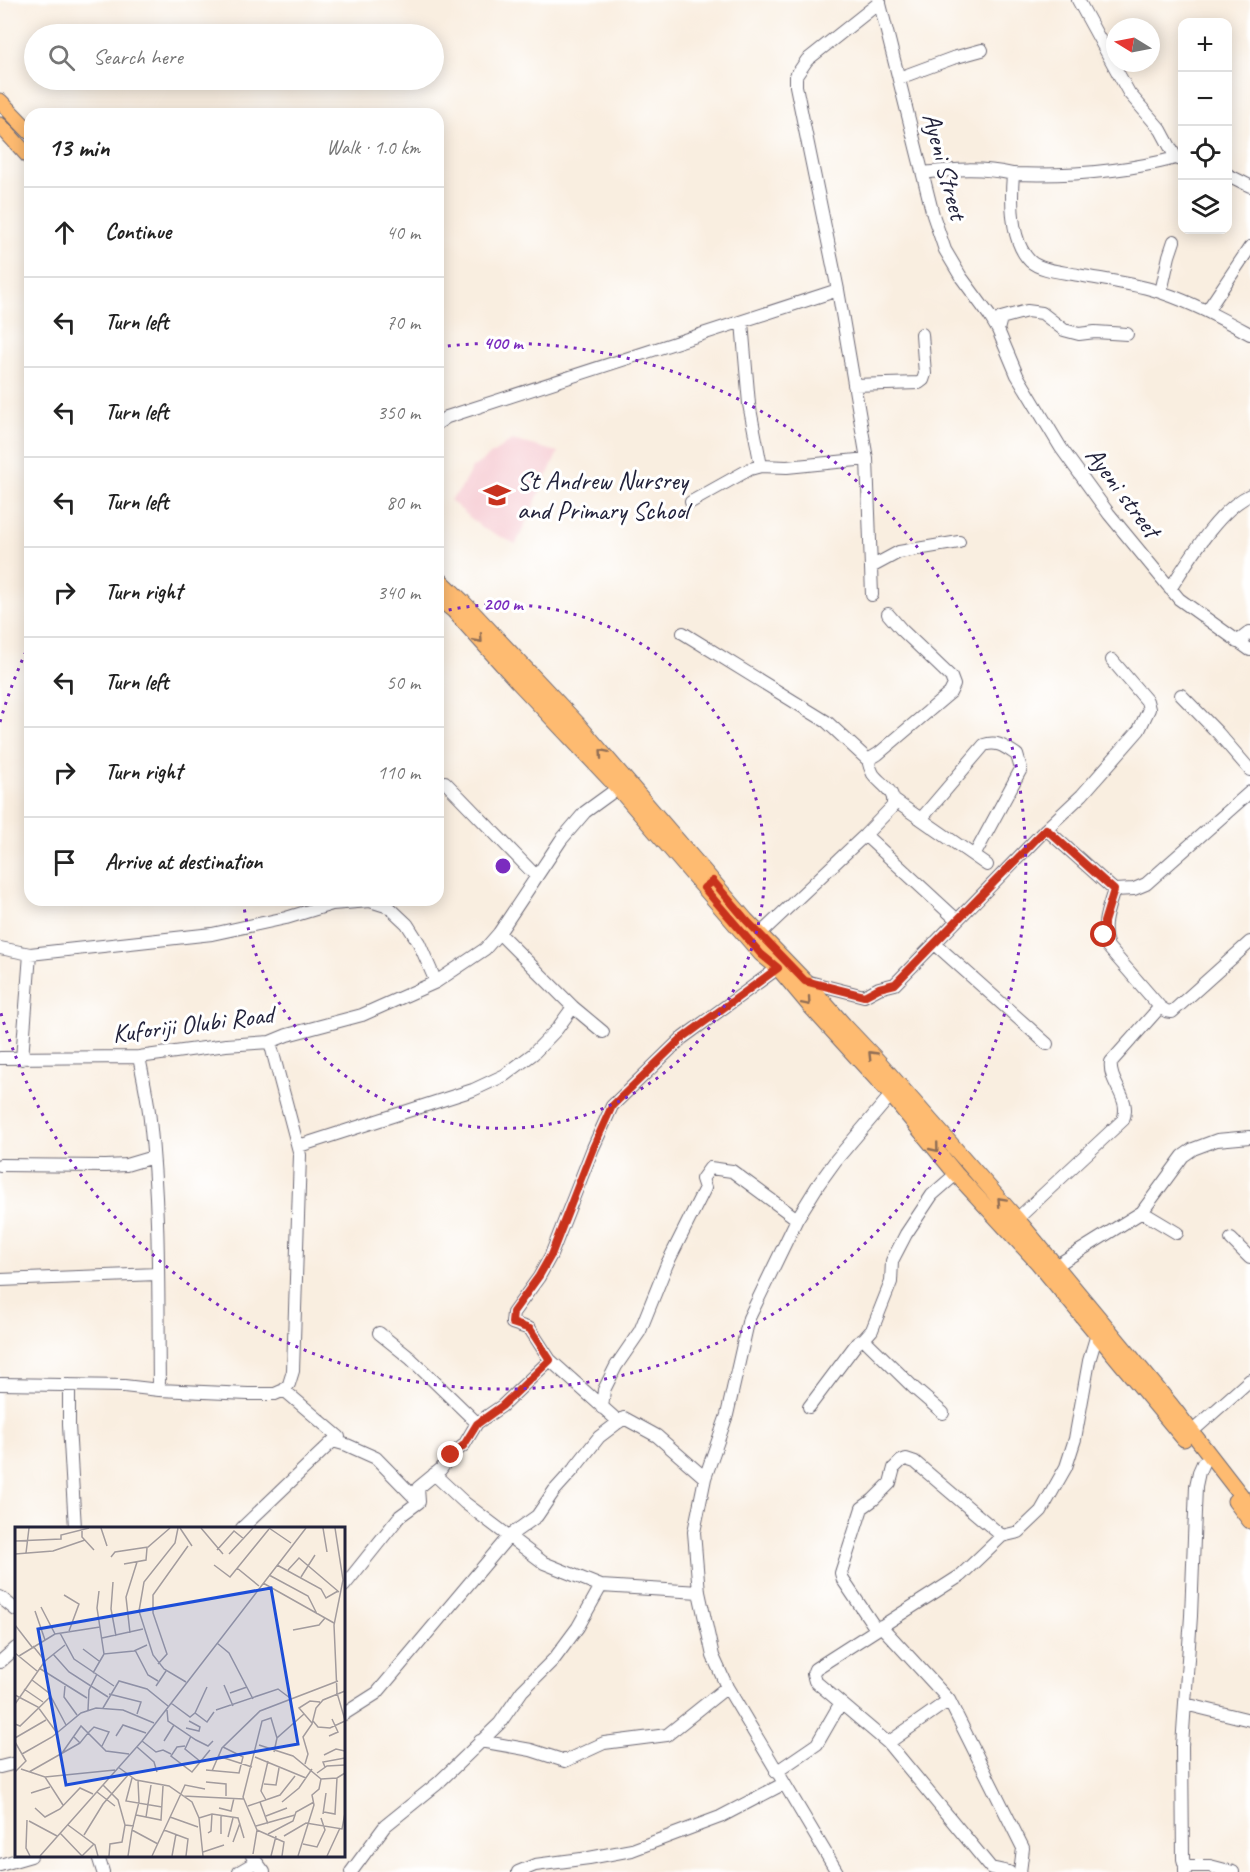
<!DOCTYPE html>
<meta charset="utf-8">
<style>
:root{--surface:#fff;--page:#f6f6f6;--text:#222;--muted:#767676;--line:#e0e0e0}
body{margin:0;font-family:Caveat,sans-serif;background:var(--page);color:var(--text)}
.controls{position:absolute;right:18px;top:18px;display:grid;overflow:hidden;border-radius:12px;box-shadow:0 3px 15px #0003}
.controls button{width:54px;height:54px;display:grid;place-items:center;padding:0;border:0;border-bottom:2px solid var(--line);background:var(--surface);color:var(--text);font:30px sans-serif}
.compass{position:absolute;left:1106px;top:18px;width:54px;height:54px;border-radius:50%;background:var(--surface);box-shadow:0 3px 15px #0003;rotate:280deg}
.stop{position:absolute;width:18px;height:18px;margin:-14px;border:4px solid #c8321e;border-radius:50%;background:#fff}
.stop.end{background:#c8321e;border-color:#fff;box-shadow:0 2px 6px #0008}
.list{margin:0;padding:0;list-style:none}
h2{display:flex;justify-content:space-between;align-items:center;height:78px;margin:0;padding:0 24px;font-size:26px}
h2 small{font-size:20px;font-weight:400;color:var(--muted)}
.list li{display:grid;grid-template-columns:39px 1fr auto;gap:18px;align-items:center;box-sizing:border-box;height:90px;padding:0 24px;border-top:2px solid var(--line)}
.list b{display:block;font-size:22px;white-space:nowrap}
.list em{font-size:20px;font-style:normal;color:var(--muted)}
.icon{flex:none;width:33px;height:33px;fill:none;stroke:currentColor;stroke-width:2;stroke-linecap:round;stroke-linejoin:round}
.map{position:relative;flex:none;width:1250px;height:1872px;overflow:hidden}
.search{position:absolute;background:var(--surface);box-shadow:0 3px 15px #0003;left:24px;top:24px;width:420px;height:66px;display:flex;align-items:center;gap:15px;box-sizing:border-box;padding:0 21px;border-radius:33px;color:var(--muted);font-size:22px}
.panel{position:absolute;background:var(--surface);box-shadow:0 3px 15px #0003;left:24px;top:108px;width:420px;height:798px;border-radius:18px}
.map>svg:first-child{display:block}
.built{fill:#f7cfd5}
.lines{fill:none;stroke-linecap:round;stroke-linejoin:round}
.minor-casing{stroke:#6d6975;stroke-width:14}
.major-casing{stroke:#6d6975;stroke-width:17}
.minor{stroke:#fff;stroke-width:12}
.major{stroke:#febb71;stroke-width:15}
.oneway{stroke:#906e56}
.route{stroke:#c8321e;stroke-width:8}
.ring{fill:none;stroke:#7b2cbf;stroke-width:3;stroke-dasharray:3 6}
.labels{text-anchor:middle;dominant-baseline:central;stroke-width:6;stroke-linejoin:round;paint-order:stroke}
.street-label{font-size:26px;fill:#22223b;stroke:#fff}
.poi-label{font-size:26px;fill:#22223b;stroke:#fff;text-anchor:start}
.inset-road{fill:none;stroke:#a39c9e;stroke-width:1.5}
.view{fill:#1d4ed8;fill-opacity:0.15;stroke:#1d4ed8;stroke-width:3}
.inset-edge{fill:none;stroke:#22223b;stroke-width:3}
.centre{fill:#7b2cbf;stroke:#fff;stroke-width:3}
.ring-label{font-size:18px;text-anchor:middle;font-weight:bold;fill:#7b2cbf;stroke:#fff;stroke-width:6;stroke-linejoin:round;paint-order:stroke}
</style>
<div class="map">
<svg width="1250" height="1872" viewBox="0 0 1250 1872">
<rect width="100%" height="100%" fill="#fff"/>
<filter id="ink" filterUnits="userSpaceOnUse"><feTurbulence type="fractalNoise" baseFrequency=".0167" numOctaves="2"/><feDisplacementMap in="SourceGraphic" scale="12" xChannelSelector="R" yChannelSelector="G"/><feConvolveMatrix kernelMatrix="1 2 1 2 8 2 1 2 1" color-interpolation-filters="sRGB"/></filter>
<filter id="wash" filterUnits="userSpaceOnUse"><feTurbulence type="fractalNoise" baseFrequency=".008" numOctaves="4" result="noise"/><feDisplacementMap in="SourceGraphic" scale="24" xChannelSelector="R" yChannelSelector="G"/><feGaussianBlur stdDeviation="1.35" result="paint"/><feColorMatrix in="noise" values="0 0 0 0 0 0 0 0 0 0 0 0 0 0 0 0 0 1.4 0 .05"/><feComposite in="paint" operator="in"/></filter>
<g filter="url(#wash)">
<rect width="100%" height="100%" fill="#f9eee0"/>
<path class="built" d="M512,440L558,452L516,544L482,528L450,500L460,490L472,468Z"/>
</g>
<g filter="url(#ink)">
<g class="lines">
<defs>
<path id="minor" d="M879,0L933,215L945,250L961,277L989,315L998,330L1017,375L1061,448L1109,514L1179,599L1250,650
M1078,0L1129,93L1161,130L1176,158L1181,160
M899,78L953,58L982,50
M1176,158C1123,172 1068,176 1013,174C1011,199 1010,241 1030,261C1041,271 1064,272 1078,275C1104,280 1139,284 1163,293C1193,303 1222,319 1250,334
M923,173C956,169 980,167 1013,174
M1228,175L1250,186
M1161,292L1169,256L1174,241
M1207,311L1250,247
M742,322L749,404L761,466
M998,330L1001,318L1027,311L1042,313L1064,330L1079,334L1095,332L1127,334
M854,385L919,383L923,380L925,374L922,334
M438,423L447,417L838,290
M691,502L750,469L761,466L787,467L867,459
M873,566L899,552L959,542
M1170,589C1189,560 1218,510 1250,495
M872,595L867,459L838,290L796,86V76L807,60L880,2
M683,633L827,722L868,760
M1237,642L1250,632
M1181,695L1218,733L1250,770
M445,782L536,876
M895,801L987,865
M921,819L984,745C998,740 1006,748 1017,755L1021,769L974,856
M1046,829L1114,890L1134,889L1146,884L1250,792
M865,835L957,920
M1114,890C1108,910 1100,926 1108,947L1160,1007L1166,1011L1172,1012L1250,942
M499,933L573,1007L603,1032
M760,934L865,835L892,807C898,792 881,785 873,774C871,770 869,765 868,760L878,754L950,693L954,685L951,677L901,629L888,614
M934,943L1047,1044
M0,948L30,954L212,934L286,918L332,904L370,901L389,907L407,924L419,943L436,982
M805,981L864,996L879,988L895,984L1046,829L1082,795L1139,730L1149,709L1147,701L1112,660
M139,1057C143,1077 148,1099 150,1120C160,1209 158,1300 159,1390
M0,1058L139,1057L226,1045L270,1042L287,1035L362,1015L436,982L485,949L499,933L561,840L585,812L618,788
M22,1059L30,954
M299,1146L473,1090L505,1075L533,1054L557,1029L573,1007
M0,1165L106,1166L126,1165L153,1157
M1142,1212L1177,1233
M1017,1219L1123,1120C1132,1098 1108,1083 1111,1062L1160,1007
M1231,1239L1250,1258
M1057,1265L1142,1212L1183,1156L1193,1149L1217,1140L1250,1137
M0,1280L158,1274
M379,1333L410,1358L477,1423
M0,1384L124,1386L159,1390L248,1394H275L284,1390L289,1384L293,1371L300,1155L270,1042
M69,1385V1425L75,1528
M284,1390L339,1437L333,1441L347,1445L376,1458L419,1502
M809,1407L857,1343L864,1339
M602,1408L604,1390L616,1366L640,1331L667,1264L705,1188L702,1179L710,1168L732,1171L797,1219
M943,1413L914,1388L864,1339L872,1330L891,1282L892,1261L906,1234L932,1195L956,1174
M1186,1437L1250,1380
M434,1474L465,1503L544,1563L601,1586L699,1592
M705,1478L657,1436L624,1418L619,1422L550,1360L530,1329L512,1323L513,1313L539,1277L551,1255L593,1148L612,1106L681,1039L778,968
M242,1528L333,1441
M344,1586L400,1516L419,1502L418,1488L441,1469L451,1455L464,1445L477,1423L502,1406L550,1360
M0,1597L16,1610
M881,1626L949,1700L888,1743
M876,1629L843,1580L841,1573L862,1508L873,1500L890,1483L894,1468L901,1461L906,1459L915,1462L1002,1536
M0,1662L16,1648
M949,1700L1023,1848L1020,1872
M1185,1704L1250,1720
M344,1714L377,1693L509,1536L537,1516L554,1491L573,1470L599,1437L624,1418
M480,1741L531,1750L565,1761L604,1743L667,1735L727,1687
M0,1767L16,1763
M776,1772L817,1744L840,1704
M98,1856L103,1872
M252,1856L264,1872
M0,1865L31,1856
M1185,1866H1210L1233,1872
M239,1872L256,1862
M351,1872L385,1826L437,1784L500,1723L522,1691L555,1658L578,1627L601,1586
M518,1872L535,1865L589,1858L632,1850L720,1817L783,1784
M837,1872L727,1687L713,1656L699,1592L694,1532L705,1478L727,1415L749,1318L797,1219L818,1185L836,1160L891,1095
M1009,1872L991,1868L888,1743L815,1681L813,1674L815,1669L960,1576L1002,1536L1019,1532L1041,1511L1066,1467L1075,1439L1089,1361L1097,1334
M1185,1872V1866L1183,1859L1182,1746L1191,1616L1196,1486L1199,1472L1203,1463"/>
<path id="major" d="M0,101L30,132
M0,125L30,158
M438,578L463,602L577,723L746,920L805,981L844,1025L879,1062L1017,1219L1171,1405L1250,1507
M438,598L454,611L517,681L618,788L761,954L778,968L809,1005L891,1095L956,1174L1038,1263L1184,1439
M1235,1501L1250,1521"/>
</defs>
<use href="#minor" class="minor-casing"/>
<use href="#major" class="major-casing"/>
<use href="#minor" class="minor"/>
<use href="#major" class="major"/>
</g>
<defs><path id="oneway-chevron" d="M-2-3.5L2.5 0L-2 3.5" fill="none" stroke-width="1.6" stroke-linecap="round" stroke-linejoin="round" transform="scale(1.5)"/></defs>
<g class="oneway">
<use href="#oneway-chevron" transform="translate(479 639) rotate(48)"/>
<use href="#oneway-chevron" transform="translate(603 753) rotate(-131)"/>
<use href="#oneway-chevron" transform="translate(807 1002) rotate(49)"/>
<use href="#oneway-chevron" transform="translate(872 1055) rotate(-134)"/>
<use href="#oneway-chevron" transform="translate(935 1148) rotate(51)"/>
<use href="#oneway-chevron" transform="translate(1001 1201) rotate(-133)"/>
</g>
</g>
<g class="lines" filter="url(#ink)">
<path class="route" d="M451,1455L464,1445L477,1424L502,1406L550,1360L530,1329L512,1323L513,1312L539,1276L551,1255L593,1148L612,1106L681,1039L778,968L761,954L704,888L713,881L746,920L805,981L864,996L879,988L895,984L1046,829L1114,890L1104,922V935"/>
</g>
<g class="ring">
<path d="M440 612A262 262 0 1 1 243 900"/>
<path d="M0 722A523 523 0 0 1 29 645M439 347A523 523 0 1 1 0 1010"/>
</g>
<defs>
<symbol id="school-bare" viewBox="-9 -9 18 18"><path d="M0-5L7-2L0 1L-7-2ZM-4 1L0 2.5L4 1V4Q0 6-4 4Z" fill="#c8321e" stroke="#fff" stroke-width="2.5" paint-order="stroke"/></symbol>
</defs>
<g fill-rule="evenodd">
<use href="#school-bare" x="478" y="476" width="38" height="38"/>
</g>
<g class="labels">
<g class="street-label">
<text transform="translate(945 166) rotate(75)">Ayeni Street</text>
<text transform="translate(1123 492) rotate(53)">Ayeni street</text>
<text transform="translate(193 1024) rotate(-7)">Kuforiji Olubi Road</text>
</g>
<g class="poi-label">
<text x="517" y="480">St Andrew Nursrey<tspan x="517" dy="30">and Primary School</tspan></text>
</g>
</g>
<g transform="translate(15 1527)">
<rect width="330" height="330" fill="#f9eee0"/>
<path class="inset-road" d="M86,1L92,19M163,1L160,16L129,55L124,84L138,128L149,142L171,155M165,1L177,19M186,1L208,27M254,1L276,16M308,1L312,25M320,1L328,53L319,98L322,166L330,193M67,4V10L79,23M0,14L46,12V8L74,1M202,23L219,4L229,12M11,26L14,1M0,27L38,24L70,13M214,27L238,1M96,30L100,25L133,20L155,1M109,37L131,33L132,21M199,38L215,50L254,2M262,38L306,62L311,71L323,64M222,41L244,59M273,43L284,31L324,65M254,48L293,69L302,87M286,50L300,28M98,55L96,82L101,109M248,56L319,96M84,64L82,81L89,127L119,124L132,118M49,68L64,77L54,104M26,80L40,107M20,84L30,113M0,98L17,120M278,103L304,98L310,91M45,106L59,132L99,159M115,106L111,70L122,35M87,111L128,102M202,116L214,126L238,172M18,119L30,134M68,122L84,134M120,123L133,148L143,154M0,126L22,144M38,127L54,145L93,170M4,129L40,107L85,100M143,137L152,127L138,86V68L173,19M24,141L72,171M78,146L89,127M17,153L34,166L51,198M209,158L218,179M50,159L49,170L62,188M141,159L151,144M9,162L28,175M215,166L232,160M94,167L126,175L122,187M0,168L23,180L42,206M156,176L175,190L180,186L192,195L199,185M0,177L30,134L50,118M88,181L104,154L132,162L153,179M73,183L74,163L82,147M152,183L153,194L181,213L193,219L198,214M201,183L263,162L275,171M180,186L192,160M298,194L303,200L315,201L330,194M297,196L284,181L295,174L305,175M0,197L5,199L36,169M171,201L184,204L185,200L174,194M73,206L79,200L94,205L87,219M101,209L108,198L131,206M176,209L170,222L186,235M314,209L323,205L317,192M59,210L65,216L73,206M0,211L31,193M127,214L141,225L148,223L156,227M149,214L159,198M0,215L11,234L0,245M244,218L278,229L306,252L304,262L297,268L299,278L283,329M170,219L162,220L156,229L177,245L195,223M122,220L139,235L142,245M259,225L262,211L289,187M7,227L37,210L66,186L81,181L108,183L139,196M309,228L321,222L330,224M45,229L66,199L91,224L114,227M203,229L237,240M240,230L291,251M290,237L293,227L288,210L297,197L301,181L308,173L330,164M103,240L121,253L154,259L177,275L184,291L188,329M310,240L308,235L330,231M6,242L30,250L100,243M191,243L224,246L228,230L208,220M197,244L207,221L245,184L323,154M14,245L65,216M302,246L312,239L330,238M30,250L48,278M117,251L111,274L147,280M306,252L322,251L330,246M123,254L124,275L117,303L143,317M191,255L211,257V269M249,257L261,258L264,241M88,258L103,273L110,298L119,299M82,265L100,279M16,266L35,260M168,269L229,272M251,273L246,264L253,234M245,275L253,297M267,275L284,261L297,242M233,279L265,268L280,249M20,281L30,290L45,282L65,261L78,267M204,281L216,284L219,271M309,285L320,287L322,251M308,287L311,266M121,288L146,293L148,259M251,289L272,281M131,290L136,258M155,290L183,300M184,291L197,287L223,291L229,311M12,293L11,321L15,329M14,294L42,309M53,298L80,318L83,329M241,299L280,288M149,303L173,312L171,329M242,303L269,315L267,329M45,306L67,329L79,317M193,306L196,304L197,287M206,307V288M253,307L278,294L281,285L299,275M69,308L88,277L113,248M269,309L291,296L327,302L330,286M213,310L218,291M218,315L225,296M288,317L302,320L310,303L306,291M188,325L209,318M238,327L242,303L228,270L247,194L256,191L262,211M25,329L127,214L291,1M94,329L95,317L107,315L110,298M113,329L117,303M137,329L170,258L190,262M157,329L161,307M256,329L261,309M312,329L325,301"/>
<path class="view" d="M256,61L283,217L51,258L23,102Z"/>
<rect width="330" height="330" class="inset-edge"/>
</g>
<circle cx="503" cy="866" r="9" class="centre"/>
<g class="ring-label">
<text x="503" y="349">400 m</text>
<text x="503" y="610">200 m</text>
</g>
</svg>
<div class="controls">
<button>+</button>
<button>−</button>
<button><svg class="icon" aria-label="locate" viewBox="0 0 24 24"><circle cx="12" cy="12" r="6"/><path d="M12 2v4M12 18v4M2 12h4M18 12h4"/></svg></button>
<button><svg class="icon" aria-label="layers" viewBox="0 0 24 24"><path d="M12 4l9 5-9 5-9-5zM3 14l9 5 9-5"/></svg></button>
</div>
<svg class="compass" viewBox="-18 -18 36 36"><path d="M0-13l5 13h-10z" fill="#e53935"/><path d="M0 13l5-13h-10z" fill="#767676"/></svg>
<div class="stop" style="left:1104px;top:935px"></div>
<div class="stop end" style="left:451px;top:1455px"></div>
<div class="search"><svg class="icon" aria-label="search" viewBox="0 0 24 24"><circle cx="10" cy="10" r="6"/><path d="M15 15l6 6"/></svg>Search here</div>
<section class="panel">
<h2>13 min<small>Walk · 1.0 km</small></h2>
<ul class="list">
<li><svg class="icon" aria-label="ahead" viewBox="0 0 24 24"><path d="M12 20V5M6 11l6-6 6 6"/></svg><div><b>Continue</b></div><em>40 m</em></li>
<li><svg class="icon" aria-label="left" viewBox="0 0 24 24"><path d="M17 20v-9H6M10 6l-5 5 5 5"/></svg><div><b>Turn left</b></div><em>70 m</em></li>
<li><svg class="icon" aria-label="left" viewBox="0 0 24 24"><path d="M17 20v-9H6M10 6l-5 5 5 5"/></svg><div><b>Turn left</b></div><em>350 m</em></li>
<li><svg class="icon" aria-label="left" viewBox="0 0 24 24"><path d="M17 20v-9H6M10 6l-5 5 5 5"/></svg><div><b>Turn left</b></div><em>80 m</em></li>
<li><svg class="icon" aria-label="right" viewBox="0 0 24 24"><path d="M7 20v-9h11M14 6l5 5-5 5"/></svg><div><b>Turn right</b></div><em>340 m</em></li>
<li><svg class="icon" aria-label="left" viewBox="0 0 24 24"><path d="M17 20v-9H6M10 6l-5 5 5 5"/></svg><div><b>Turn left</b></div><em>50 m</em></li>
<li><svg class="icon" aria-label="right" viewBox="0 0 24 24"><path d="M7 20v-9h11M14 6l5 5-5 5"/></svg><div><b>Turn right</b></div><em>110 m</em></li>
<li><svg class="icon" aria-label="arrive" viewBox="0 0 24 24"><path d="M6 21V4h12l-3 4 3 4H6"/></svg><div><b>Arrive at destination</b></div></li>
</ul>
</section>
</div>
